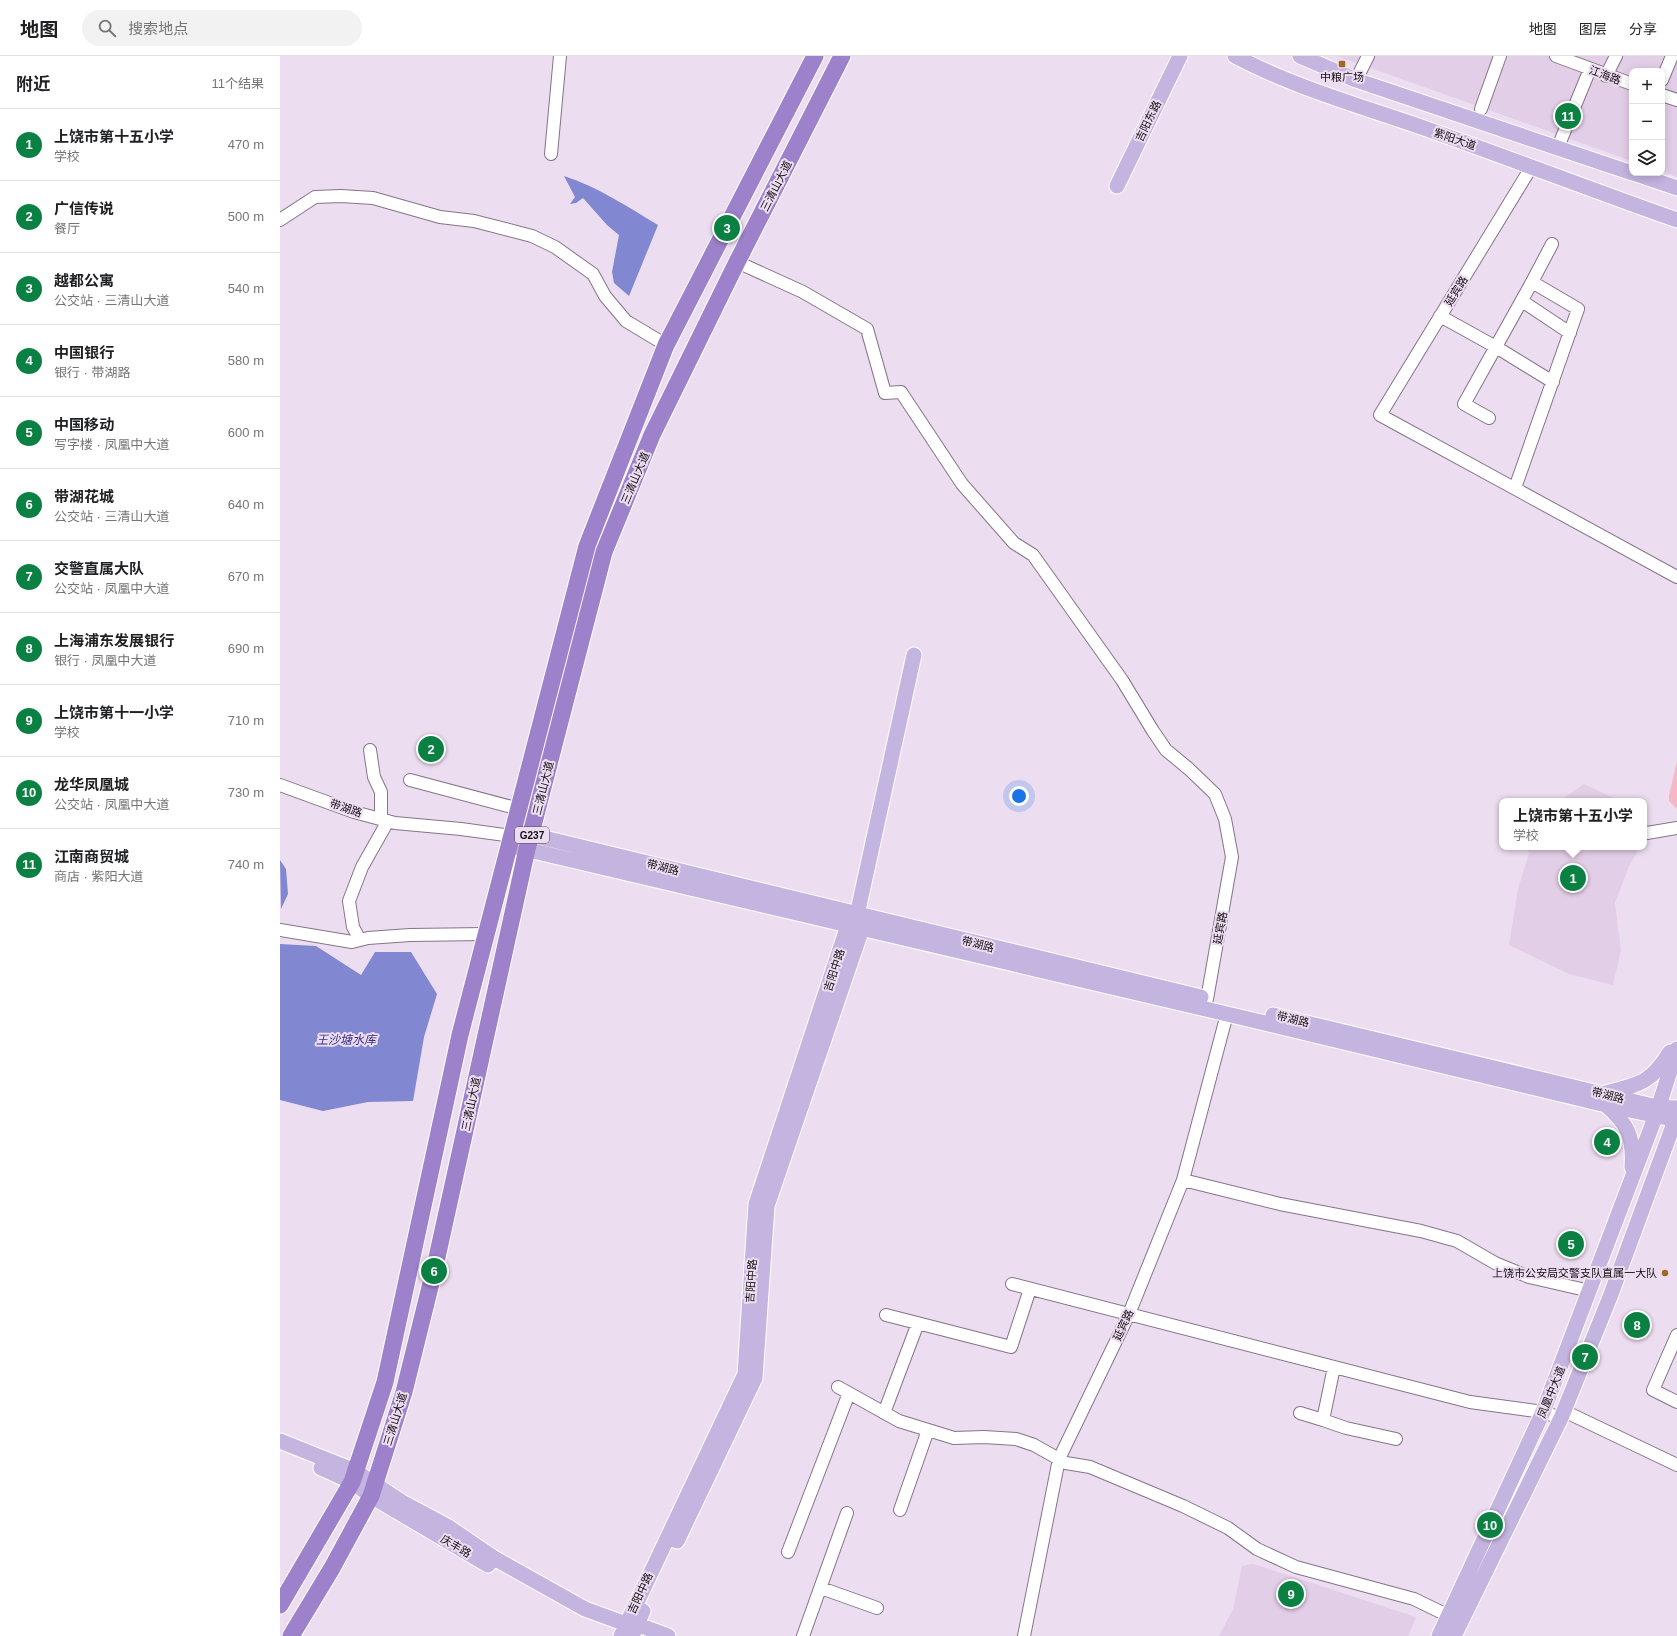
<!DOCTYPE html>
<html lang="zh">
<meta charset="utf-8">
<style>
:root{--surface:#fff;--page:#f2f2f2;--text:#202124;--muted:#757577;--line:#e0e0e0;--accent:#0b8043}
body{margin:0;font-family:Arial,"Noto Sans SC",sans-serif;background:var(--page);color:var(--text)}
.controls{position:absolute;right:12px;top:12px;display:grid;overflow:hidden;border-radius:8px;box-shadow:0 2px 10px #0003}
.controls button{width:36px;height:36px;display:grid;place-items:center;padding:0;border:0;border-bottom:1px solid var(--line);background:var(--surface);color:var(--text);font:20px sans-serif}
.you{position:absolute;left:739px;top:740px;width:14px;height:14px;margin:-10px;border:3px solid #fff;border-radius:50%;background:#1a73e8;box-shadow:0 0 0 6px #1a73e833}
.badge{display:grid;place-items:center;width:26px;height:26px;border-radius:50%;background:var(--accent);color:#fff;font-size:13px;font-weight:700}
.pin{position:absolute;translate:-50% -50%;border:2px solid #fff;box-shadow:0 1px 4px #0006}
.popup{position:absolute;left:1219px;top:742px;width:148px;height:52px;box-sizing:border-box;display:grid;place-content:center;border-radius:8px;background:var(--surface);filter:drop-shadow(0 1px 3px #0005);font-size:13px;white-space:nowrap;color:var(--muted)}
.popup b{font-size:15px;color:var(--text)}
.popup::after{content:'';position:absolute;left:50%;top:100%;margin-left:-8px;border:8px solid transparent;border-top-color:var(--surface)}
.list{margin:0;padding:0;list-style:none}
h2{display:flex;justify-content:space-between;align-items:center;height:52px;margin:0;padding:0 16px;font-size:17px}
h2 small{font-size:13px;font-weight:400;color:var(--muted)}
.list li{display:grid;grid-template-columns:26px 1fr auto;gap:12px;align-items:center;box-sizing:border-box;height:72px;padding:0 16px;border-top:1px solid var(--line)}
.list b{display:block;font-size:15px;white-space:nowrap}
.list p{margin:0;font-size:13px;white-space:nowrap;color:var(--muted)}
.list em{font-size:13px;font-style:normal;color:var(--muted)}
.icon{flex:none;width:22px;height:22px;fill:none;stroke:currentColor;stroke-width:2;stroke-linecap:round;stroke-linejoin:round}
.map{position:relative;flex:none;width:1397px;height:1580px;overflow:hidden}
header{display:flex;align-items:center;gap:24px;box-sizing:border-box;height:56px;padding:0 20px;background:var(--surface);border-bottom:1px solid var(--line)}
header strong{font-size:19px}
nav{display:flex;gap:22px;margin-inline-start:auto;font-size:14px}
.search{width:280px;height:36px;background:var(--page);display:flex;align-items:center;gap:10px;box-sizing:border-box;padding:0 14px;border-radius:22px;color:var(--muted);font-size:15px}
main{display:flex}
aside{flex:1;background:var(--surface)}
.map>svg:first-child{display:block}
.built{fill:#e3cee7}
.green{fill:#f5b8c6}
.water{fill:#8187d0}
.lines{fill:none;stroke-linecap:round;stroke-linejoin:round}
.minor-casing{stroke:#847587;stroke-width:14}
.major-casing{stroke:#fff;stroke-width:17}
.highway-casing{stroke:#fff;stroke-width:19}
.minor{stroke:#fff;stroke-width:12}
.major{stroke:#c4b4e0;stroke-width:15}
.highway{stroke:#9d82cb;stroke-width:17}
.poi-dot{fill:#a16825;stroke:#edddf0;stroke-width:1.5}
.labels{text-anchor:middle;dominant-baseline:central;stroke-width:4;stroke-linejoin:round;paint-order:stroke}
.shield{fill:#edddf0;stroke:#544b55;stroke-width:1}
.shield-label{font-size:10px;font-weight:bold;fill:#120c13}
.street-label{font-size:11px;fill:#120c13;stroke:#edddf0}
.poi-label{font-size:11px;fill:#120c13;stroke:#edddf0}
.water-label{font-size:12px;font-style:italic;fill:#353187;stroke:#edddf0}
</style>
<header>
<strong>地图</strong>
<div class="search"><svg class="icon" aria-label="search" viewBox="0 0 24 24"><circle cx="10" cy="10" r="6"/><path d="M15 15l6 6"/></svg>搜索地点</div>
<nav><a>地图</a><a>图层</a><a>分享</a></nav>
</header>
<main>
<aside>
<h2>附近<small>11个结果</small></h2>
<ul class="list">
<li><span class="badge">1</span><div><b>上饶市第十五小学</b><p>学校</p></div><em>470 m</em></li>
<li><span class="badge">2</span><div><b>广信传说</b><p>餐厅</p></div><em>500 m</em></li>
<li><span class="badge">3</span><div><b>越都公寓</b><p>公交站 · 三清山大道</p></div><em>540 m</em></li>
<li><span class="badge">4</span><div><b>中国银行</b><p>银行 · 带湖路</p></div><em>580 m</em></li>
<li><span class="badge">5</span><div><b>中国移动</b><p>写字楼 · 凤凰中大道</p></div><em>600 m</em></li>
<li><span class="badge">6</span><div><b>带湖花城</b><p>公交站 · 三清山大道</p></div><em>640 m</em></li>
<li><span class="badge">7</span><div><b>交警直属大队</b><p>公交站 · 凤凰中大道</p></div><em>670 m</em></li>
<li><span class="badge">8</span><div><b>上海浦东发展银行</b><p>银行 · 凤凰中大道</p></div><em>690 m</em></li>
<li><span class="badge">9</span><div><b>上饶市第十一小学</b><p>学校</p></div><em>710 m</em></li>
<li><span class="badge">10</span><div><b>龙华凤凰城</b><p>公交站 · 凤凰中大道</p></div><em>730 m</em></li>
<li><span class="badge">11</span><div><b>江南商贸城</b><p>商店 · 紫阳大道</p></div><em>740 m</em></li>
</ul>
</aside>
<div class="map">
<svg width="1397" height="1580" viewBox="0 0 1397 1580">
<rect width="100%" height="100%" fill="#edddf0"/>
<path class="built" d="M1057,0H1397V121L1382,115V15H1352V105Z
M1304,728L1340,745H1268L1284,742Z
M1246,791H1360L1349,810L1335,847L1341,894L1333,929L1289,918L1229,889L1238,833L1249,797Z
M973,1508L1023,1524L1136,1561L1128,1580H939L953,1553L962,1510Z"/>
<path class="green" d="M1397,705V753L1389,745V740Z"/>
<path class="water" d="M284,120C318,131 348,151 378,169L349,240L334,227L332,216L339,179L327,169L303,142L296,147L290,148L295,141Z
M0,804L6,813L8,838L1,853Z
M0,888L36,890L81,919L95,896H131L157,938L144,981L133,1045L88,1046L43,1055L0,1044Z"/>
<g class="lines">
<defs>
<path id="minor" d="M1276,0L1352,28
M1326,20L1336,0
M1076,24L1088,0
M1382,24L1392,0
M1382,39L1397,44
M1201,53L1220,0
M1278,91L1310,13
M271,98L280,0
M1252,110L1100,359L1397,521
M0,164L35,141L61,140L93,142L160,161L194,165L252,180L275,191L313,218L325,240L346,265L386,289
M457,206L523,236L587,273L605,337L621,336L682,428L734,487L753,499L842,624L873,675L886,694L909,713L935,738L945,763L952,801L927,943
M1242,245L1290,277
M1160,260L1216,291L1273,326
M1209,362L1184,348L1252,226
M1235,432L1298,253L1252,226L1272,188
M90,694L94,721L101,736V763
M130,724L239,753
M0,729L74,756L115,767L181,773L232,780
M1364,776L1367,777L1397,772
M0,874L72,886L88,882L130,879L206,878
M80,884L73,871L69,845L82,811L108,765
M903,1124L1000,1148L1141,1175L1177,1185L1215,1207L1249,1221L1310,1235
M732,1228L1190,1346L1263,1356L1281,1362
M606,1259L731,1291L750,1233
M1397,1279L1373,1334L1397,1346
M1054,1311L1043,1364L1066,1372L1116,1383
M558,1331L619,1365L674,1382L704,1381L736,1383L754,1389L786,1407L810,1411L903,1450L948,1472L977,1493L1016,1511L1134,1543L1169,1560
M1284,1355L1397,1409
M604,1357L638,1267
M1020,1357L1043,1364
M620,1454L648,1374
M508,1496L569,1337
M541,1532L597,1552
M523,1580L567,1457
M744,1580L779,1403L849,1258L903,1124L947,958"/>
<path id="major" d="M955,0C1013,31 1081,50 1144,72C1229,102 1312,134 1397,164
M1020,0L1076,24L1352,117
M1353,117L1397,132
M837,130L900,0
M232,780L252,779L921,941
M236,791L947,958L1326,1049L1397,1064
M577,859L634,599
M993,959L1377,1051L1397,1052
M1326,1037C1360,1028 1371,1027 1390,996
M1326,1049C1348,1068 1354,1082 1352,1111
M0,1385L75,1415L122,1446L167,1470L214,1502L305,1553L346,1568H356L388,1580
M41,1412L72,1426L91,1440L208,1509
M397,1485L475,1322L487,1150L585,864
M341,1580L465,1318L476,1148L571,860
M352,1580L363,1555
M1159,1580L1263,1356L1376,1059L1397,993
M1174,1580L1281,1362L1330,1241L1397,1059"/>
<path id="highway" d="M0,1549L72,1426L105,1326L180,979L307,490L386,289L535,0
M11,1580L52,1512L91,1440L124,1336L154,1215L247,793L324,496L372,379L457,206L562,0"/>
</defs>
<use href="#minor" class="minor-casing"/>
<use href="#major" class="major-casing"/>
<use href="#highway" class="highway-casing"/>
<use href="#minor" class="minor"/>
<use href="#major" class="major"/>
<use href="#highway" class="highway"/>
</g>
<g class="poi-dot">
<rect x="1058" y="4" width="8" height="8" rx="2"/>
<circle cx="1385" cy="1217" r="4"/>
</g>
<g class="labels">
<rect class="shield" x="235" y="771" width="34" height="16" rx="3"/>
<g class="shield-label">
<text x="252" y="779">G237</text>
</g>
<g class="street-label">
<text transform="translate(1325 19) rotate(20)">江海路</text>
<text transform="translate(868 65) rotate(-64)">吉阳东路</text>
<text transform="translate(1175 83) rotate(19)">紫阳大道</text>
<text transform="translate(496 130) rotate(-63)">三清山大道</text>
<text transform="translate(1176 235) rotate(-58)">延宾路</text>
<text transform="translate(355 422) rotate(-67)">三清山大道</text>
<text transform="translate(263 732) rotate(-76)">三清山大道</text>
<text transform="translate(66 752) rotate(19)">带湖路</text>
<text transform="translate(383 811) rotate(14)">带湖路</text>
<text transform="translate(940 872) rotate(-80)">延宾路</text>
<text transform="translate(698 888) rotate(14)">带湖路</text>
<text transform="translate(554 914) rotate(-72)">吉阳中路</text>
<text transform="translate(1013 963) rotate(13)">带湖路</text>
<text transform="translate(1328 1039) rotate(14)">带湖路</text>
<text transform="translate(191 1048) rotate(-78)">三清山大道</text>
<text transform="translate(471 1225) rotate(-86)">吉阳中路</text>
<text transform="translate(843 1269) rotate(-65)">延宾路</text>
<text transform="translate(1271 1336) rotate(-68)">凤凰中大道</text>
<text transform="translate(115 1363) rotate(-73)">三清山大道</text>
<text transform="translate(176 1490) rotate(31)">庆丰路</text>
<text transform="translate(360 1537) rotate(-65)">吉阳中路</text>
</g>
<g class="poi-label">
<text x="1062" y="21">中粮广场</text>
<text x="1377" y="1217" text-anchor="end">上饶市公安局交警支队直属一大队</text>
</g>
<g class="water-label">
<text x="66" y="984">王沙塘水库</text>
</g>
</g>
</svg>
<div class="controls">
<button>+</button>
<button>−</button>
<button><svg class="icon" aria-label="layers" viewBox="0 0 24 24"><path d="M12 4l9 5-9 5-9-5zM3 14l9 5 9-5"/></svg></button>
</div>
<div class="you"></div>
<div class="pin badge" style="left:1293px;top:822px">1</div>
<div class="popup"><b>上饶市第十五小学</b>学校</div>
<div class="pin badge" style="left:151px;top:693px">2</div>
<div class="pin badge" style="left:447px;top:172px">3</div>
<div class="pin badge" style="left:1327px;top:1086px">4</div>
<div class="pin badge" style="left:1291px;top:1188px">5</div>
<div class="pin badge" style="left:154px;top:1215px">6</div>
<div class="pin badge" style="left:1305px;top:1301px">7</div>
<div class="pin badge" style="left:1357px;top:1269px">8</div>
<div class="pin badge" style="left:1011px;top:1538px">9</div>
<div class="pin badge" style="left:1210px;top:1469px">10</div>
<div class="pin badge" style="left:1288px;top:60px">11</div>
</div>
</main>
